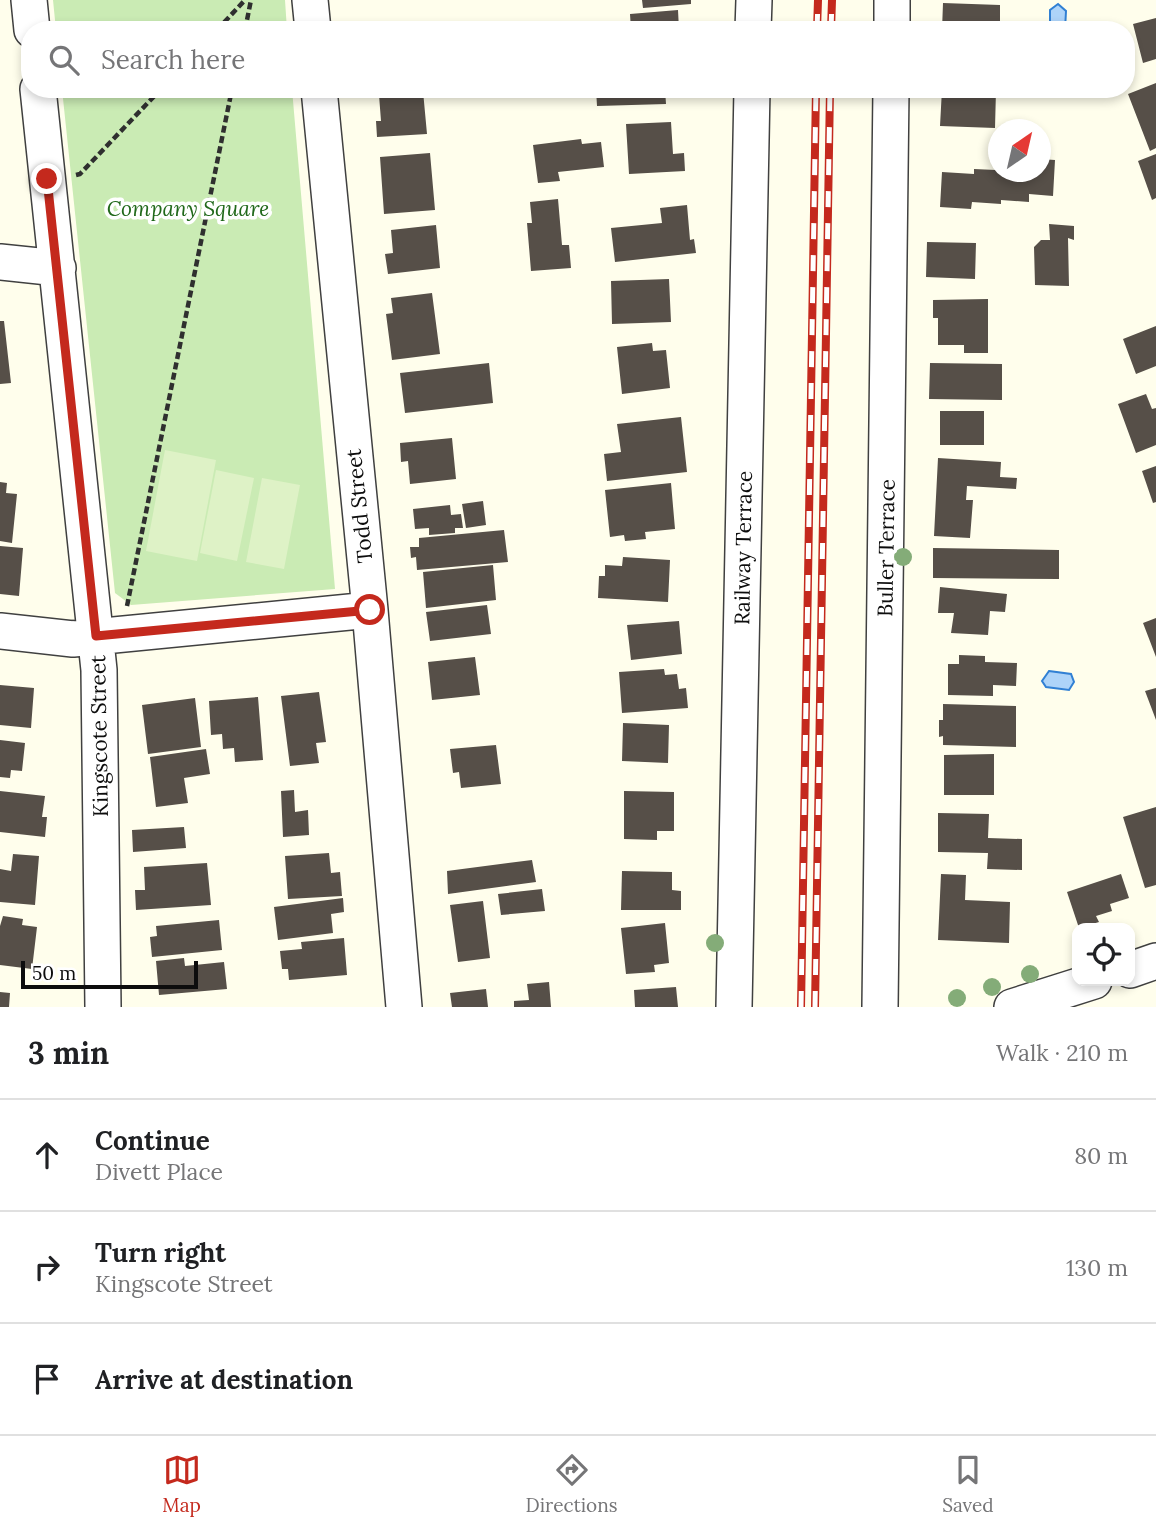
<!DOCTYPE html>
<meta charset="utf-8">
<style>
:root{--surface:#fff;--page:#f2f2f2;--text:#202124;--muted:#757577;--line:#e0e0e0;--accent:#c4291d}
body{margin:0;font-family:Lora,serif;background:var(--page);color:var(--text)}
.controls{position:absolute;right:21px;bottom:21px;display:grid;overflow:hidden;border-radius:14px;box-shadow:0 4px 10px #0003}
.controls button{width:63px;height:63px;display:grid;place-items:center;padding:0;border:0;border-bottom:2px solid var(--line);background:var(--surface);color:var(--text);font:35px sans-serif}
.compass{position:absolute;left:988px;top:119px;width:63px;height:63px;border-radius:50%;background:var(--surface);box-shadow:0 4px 10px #0003;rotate:34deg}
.scale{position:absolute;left:21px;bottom:18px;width:177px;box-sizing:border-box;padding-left:7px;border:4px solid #0d0d0d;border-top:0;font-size:19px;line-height:24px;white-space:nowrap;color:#0d0d0d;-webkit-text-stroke:5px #fff;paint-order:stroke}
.stop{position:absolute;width:21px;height:21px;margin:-16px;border:5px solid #c4291d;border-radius:50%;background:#fff}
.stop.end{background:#c4291d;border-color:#fff;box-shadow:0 2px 7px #0008}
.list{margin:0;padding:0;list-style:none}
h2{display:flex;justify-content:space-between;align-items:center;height:91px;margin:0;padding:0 28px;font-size:30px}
h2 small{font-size:23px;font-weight:400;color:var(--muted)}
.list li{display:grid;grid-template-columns:46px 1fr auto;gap:21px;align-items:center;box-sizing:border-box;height:112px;padding:0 28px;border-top:2px solid var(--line)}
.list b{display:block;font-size:26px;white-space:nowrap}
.list p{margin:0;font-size:23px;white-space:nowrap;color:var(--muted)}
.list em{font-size:23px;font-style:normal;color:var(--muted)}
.icon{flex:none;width:38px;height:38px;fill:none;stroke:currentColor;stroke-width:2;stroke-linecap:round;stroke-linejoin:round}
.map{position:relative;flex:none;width:1156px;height:1007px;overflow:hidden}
.search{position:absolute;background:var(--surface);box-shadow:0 4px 10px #0003;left:21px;right:21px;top:21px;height:77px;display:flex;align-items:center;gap:18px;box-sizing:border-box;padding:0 24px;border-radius:28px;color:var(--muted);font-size:26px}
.sheet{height:427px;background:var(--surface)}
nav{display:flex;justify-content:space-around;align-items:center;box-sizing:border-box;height:98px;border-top:2px solid var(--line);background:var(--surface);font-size:19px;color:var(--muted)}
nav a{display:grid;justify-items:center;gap:4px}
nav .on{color:var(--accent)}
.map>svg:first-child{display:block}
.green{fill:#caebb4}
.pitch{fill:#def2c6}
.water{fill:#aed4f9;stroke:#3180d4;stroke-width:2}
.building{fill:#564f48}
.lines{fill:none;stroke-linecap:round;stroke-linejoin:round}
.minor-casing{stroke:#404040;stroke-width:38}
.path{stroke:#2f2f2f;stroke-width:4.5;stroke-dasharray:7 3.5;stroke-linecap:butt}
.minor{stroke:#fff;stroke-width:35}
.rail-casing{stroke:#c4291d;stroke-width:8}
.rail{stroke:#fff;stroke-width:5;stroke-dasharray:16;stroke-linecap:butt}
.tree{fill:#84ac78}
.route{stroke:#c4291d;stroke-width:9}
.labels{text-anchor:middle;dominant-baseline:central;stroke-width:7;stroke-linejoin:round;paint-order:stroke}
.park-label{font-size:21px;font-style:italic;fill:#20681a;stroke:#fff}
.street-label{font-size:21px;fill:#0d0d0d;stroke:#fff}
</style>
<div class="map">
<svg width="1156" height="1007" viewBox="0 0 1156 1007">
<rect width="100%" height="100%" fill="#fffeec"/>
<path class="green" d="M53,0H285L287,30H56Z
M62,89H292L335,589L131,605L115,593Z"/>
<path class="pitch" d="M165,450L216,460L197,561L146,551Z
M216,470L254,478L237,561L200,553Z
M262,478L300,485L284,569L246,562Z"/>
<path class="water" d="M1058,4L1066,11L1065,30H1050V10Z
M1049,671L1071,674L1074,682L1069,690L1046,687L1042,681Z"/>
<path class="building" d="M642,0H691V4L643,8Z
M943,3L1000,5V30H942Z
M678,10L679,30H631L630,14Z
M1156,18V59L1143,63L1133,24Z
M413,23L414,30H375V28Z
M1156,83V148L1150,151L1128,94Z
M596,89H665L666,104L597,106Z
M942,89L996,90L995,128L940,126Z
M423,91L427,134L377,137L376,121H381L379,95Z
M671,122L673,154L684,153L685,171L629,174L626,124Z
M581,139L582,144L601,142L604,167L558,172L560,181L538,183L533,145Z
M430,153L435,210L384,214L380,157Z
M1156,154V198L1152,200L1138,161Z
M1040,159L1055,160L1053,196L1029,194V202L1001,200V204L972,202L971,209L940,207L942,172L974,174V169L1040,172Z
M558,199L562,245H569L571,268L531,271L527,223H532L530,202Z
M687,205L690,240L694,239L696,253L615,262L611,228L662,223L660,208Z
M1049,224L1074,226V240L1068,238L1069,286L1035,285L1034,247L1041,240H1050Z
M436,225L440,268L388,274L385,254L393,253L391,230Z
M927,242L976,243L975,279L926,277Z
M669,279L671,322L612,324L611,281Z
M432,293L440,354L392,360L386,314L393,313L391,298Z
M988,299V353H964V345H938V318H933V300Z
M0,321H4L11,383L0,384Z
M1156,326V366L1136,374L1123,339Z
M652,343L653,351L666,350L670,388L622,394L617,347Z
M489,363L493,403L405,413L400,373Z
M930,363L1002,364V400L929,399Z
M1146,394L1152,409L1156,408V445L1136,453L1118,404Z
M940,411H984V445H940Z
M681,417L687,472L607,481L604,454L621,452L617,424Z
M452,438L456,479L410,484L408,461L401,462L400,443Z
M938,458L1001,462L1000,477L1017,478L1016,489L967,486L966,500H973L970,538L934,536Z
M1156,466V502L1153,503L1142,471Z
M0,482L7,483L6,493L17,494L12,543L0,541Z
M671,483L675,529L645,532L646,539L625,541L624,535L610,537L605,490Z
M483,501L486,525L466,528L462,504Z
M450,505L451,515L461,514L463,528H455V533L429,535V528L415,529L413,509Z
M504,530L508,562L417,570L416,557L411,558L410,547H419V538Z
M0,546L23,548L19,596L0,594Z
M933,548L1059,550V579L933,578Z
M623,557L670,560L668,602L598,598L599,576H605V565L622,566Z
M493,565L496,600L426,608L423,572Z
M940,587L1007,594L1005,612L990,611L988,635L951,633L954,613H938Z
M487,605L491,634L430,641L426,612Z
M1156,618V657L1143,623Z
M679,621L682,654L631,660L627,625Z
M959,655L985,656V662L1017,663L1016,686L993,685V696L948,695V664H959Z
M475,657L480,695L432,700L428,662Z
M664,669L665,675L677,674L679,689L686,688L688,708L622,713L619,672Z
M0,685L34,688L31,728L0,725Z
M1156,688V720L1145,691Z
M319,692L326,742L316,743L319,763L290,766L281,696Z
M258,697L263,760L235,762L234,748L223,749L222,734L211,735L209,701Z
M195,698L201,747L148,754L142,705Z
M943,704L1016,706V747L943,745V736L939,737V720H943Z
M623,723L669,725L668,763L622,761Z
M0,740L25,743L22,771L11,770L10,778L0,777Z
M496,745L501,784L461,788L459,772L453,773L450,749Z
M206,749L210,774L184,778L188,803L156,807L150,757Z
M994,754V795H944V755Z
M294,790L295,812L308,810L309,835L283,837L281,791Z
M0,791L45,796L42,817H47L45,837L0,832Z
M624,791L674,792V831H657V840L624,839Z
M1156,807V885L1145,888L1123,817Z
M938,813L989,814L988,838L1022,839V870L987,869L988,853L938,852Z
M184,827L186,848L133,852L132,830Z
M329,853L331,873L340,872L342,896L288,899L285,856Z
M13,854L39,856L35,905L0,902V869L11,871Z
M532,860L536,882L448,894L447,871Z
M207,863L211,905L136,910L135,890H145L144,867Z
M622,871L672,872V890L681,891V910H621Z
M941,874L966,875L965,900L1010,902L1009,943L938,940Z
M1121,874L1129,898L1110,904L1112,911L1096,916L1099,922L1079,928L1067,892Z
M542,889L545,911L501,915L498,894Z
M343,898L344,912L331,914L333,933L278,940L274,907Z
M483,901L490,958L458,962L450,905Z
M3,916L23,919L22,925L37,927L32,969L0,965V926Z
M219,920L222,950L152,957L150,937L157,936L156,926Z
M665,923L669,963L654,965L655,972L626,974L621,928Z
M344,938L347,975L289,980L288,969H282L280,951L302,949L301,942Z
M184,958L185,966L224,962L227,989L159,995L156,961Z
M549,982L551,1007H514V1001L529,1000L527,984Z
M676,987L678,1007H635L634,990Z
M486,989L488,1007H452L450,993Z
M0,992L10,993L9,1007H0Z"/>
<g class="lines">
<defs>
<path id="minor" d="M29,0L32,30
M310,0L313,30
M753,30L754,0
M892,30V0
M38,89L99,670L103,1007
M319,89L370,610L404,1007
M0,262L58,268
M0,631L73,639L370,610
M1130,970L1156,961
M734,1007L752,89
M880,1007L891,89
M1012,1007L1094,981"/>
</defs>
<use href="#minor" class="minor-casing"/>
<path class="path" d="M217,30L245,0
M245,30L251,0
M76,175L80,174L161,89
M127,606L232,89"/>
<use href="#minor" class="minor"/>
<defs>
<path id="rail" d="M817,30L818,0
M831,30L832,0
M801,1007L816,89
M815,1007L830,89"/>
</defs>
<use href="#rail" class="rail-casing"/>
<use href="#rail" class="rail"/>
</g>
<g class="tree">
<circle cx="903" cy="557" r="9"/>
<circle cx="715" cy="943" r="9"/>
<circle cx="1030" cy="974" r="9"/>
<circle cx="992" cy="987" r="9"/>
<circle cx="957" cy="998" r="9"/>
</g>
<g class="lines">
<path class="route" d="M47,179L96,636L370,610"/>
</g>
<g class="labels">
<g class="park-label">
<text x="188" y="208">Company Square</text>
</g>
<g class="street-label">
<text transform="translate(359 506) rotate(-96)">Todd Street</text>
<text transform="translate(743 548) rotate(-89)">Railway Terrace</text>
<text transform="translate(886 548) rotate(-89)">Buller Terrace</text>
<text transform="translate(99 736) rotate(-91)">Kingscote Street</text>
</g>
</g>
</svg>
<div class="controls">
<button><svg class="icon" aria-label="locate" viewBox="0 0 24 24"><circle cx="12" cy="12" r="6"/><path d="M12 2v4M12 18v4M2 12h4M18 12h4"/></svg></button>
</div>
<svg class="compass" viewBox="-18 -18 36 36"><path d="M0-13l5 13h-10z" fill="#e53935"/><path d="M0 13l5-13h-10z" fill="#757577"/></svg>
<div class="scale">50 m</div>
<div class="stop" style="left:370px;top:610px"></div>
<div class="stop end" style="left:47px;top:179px"></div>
<div class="search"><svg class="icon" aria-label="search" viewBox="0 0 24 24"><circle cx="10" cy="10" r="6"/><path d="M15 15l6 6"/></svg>Search here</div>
</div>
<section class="sheet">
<h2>3 min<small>Walk · 210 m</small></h2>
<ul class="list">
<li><svg class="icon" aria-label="ahead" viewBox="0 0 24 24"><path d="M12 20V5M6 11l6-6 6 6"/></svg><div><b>Continue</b><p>Divett Place</p></div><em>80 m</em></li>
<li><svg class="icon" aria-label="right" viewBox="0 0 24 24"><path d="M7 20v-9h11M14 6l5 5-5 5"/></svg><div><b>Turn right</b><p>Kingscote Street</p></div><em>130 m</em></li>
<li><svg class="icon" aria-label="arrive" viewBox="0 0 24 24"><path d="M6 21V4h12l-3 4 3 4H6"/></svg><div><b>Arrive at destination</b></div></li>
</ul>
</section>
<nav>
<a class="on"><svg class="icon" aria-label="map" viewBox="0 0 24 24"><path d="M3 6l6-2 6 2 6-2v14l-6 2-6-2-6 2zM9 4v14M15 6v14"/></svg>Map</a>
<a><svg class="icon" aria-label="directions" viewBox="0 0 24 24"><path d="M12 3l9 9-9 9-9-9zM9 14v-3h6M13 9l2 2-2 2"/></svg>Directions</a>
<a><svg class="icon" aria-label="saved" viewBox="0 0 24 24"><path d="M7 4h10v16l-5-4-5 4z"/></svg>Saved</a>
</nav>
